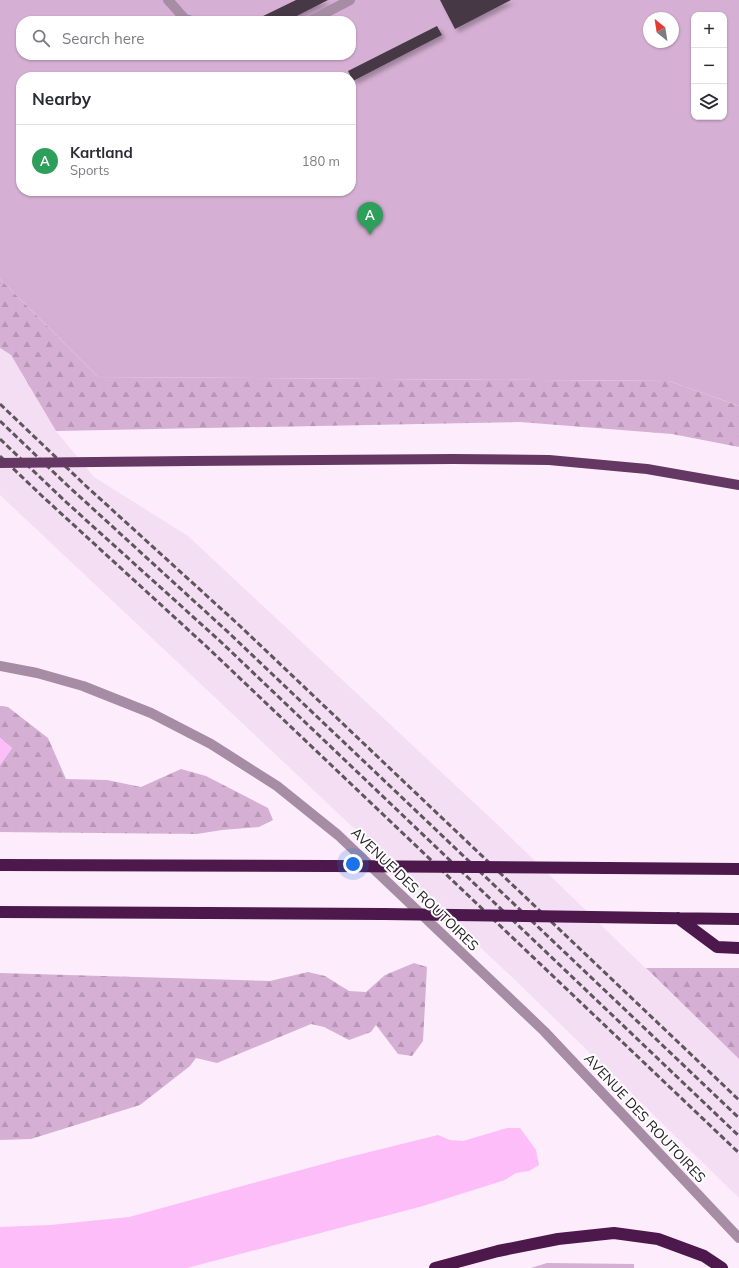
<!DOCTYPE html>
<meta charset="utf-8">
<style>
:root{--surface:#fff;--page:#f7f7f7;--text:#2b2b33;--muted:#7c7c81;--line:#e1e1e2;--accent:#ea580c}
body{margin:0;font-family:Mulish,sans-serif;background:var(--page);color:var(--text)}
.controls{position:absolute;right:12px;top:12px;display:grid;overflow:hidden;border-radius:8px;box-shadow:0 1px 3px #0004}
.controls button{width:36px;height:36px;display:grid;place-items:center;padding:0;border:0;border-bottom:1px solid var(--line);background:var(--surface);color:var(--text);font:20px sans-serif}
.compass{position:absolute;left:643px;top:12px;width:36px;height:36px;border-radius:50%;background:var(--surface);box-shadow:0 1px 3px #0004;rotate:330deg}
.you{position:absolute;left:353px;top:864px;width:14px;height:14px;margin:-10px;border:3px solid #fff;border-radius:50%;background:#1a73e8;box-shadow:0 0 0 6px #1a73e833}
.badge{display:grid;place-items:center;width:26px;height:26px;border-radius:50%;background:var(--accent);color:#fff;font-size:13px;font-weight:700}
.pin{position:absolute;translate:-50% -33px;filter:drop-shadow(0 1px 2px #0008)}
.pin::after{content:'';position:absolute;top:21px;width:14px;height:12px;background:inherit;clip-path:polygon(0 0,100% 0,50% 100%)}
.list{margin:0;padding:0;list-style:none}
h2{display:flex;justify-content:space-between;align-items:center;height:52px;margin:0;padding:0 16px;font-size:17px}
h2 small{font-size:13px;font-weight:400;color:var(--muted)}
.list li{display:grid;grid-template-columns:26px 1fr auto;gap:12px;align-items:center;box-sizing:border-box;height:72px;padding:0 16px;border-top:1px solid var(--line)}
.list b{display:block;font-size:15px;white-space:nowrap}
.list p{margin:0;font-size:13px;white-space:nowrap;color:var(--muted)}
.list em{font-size:13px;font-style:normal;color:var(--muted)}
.icon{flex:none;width:22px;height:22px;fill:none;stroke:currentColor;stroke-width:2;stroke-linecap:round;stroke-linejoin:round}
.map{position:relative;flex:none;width:739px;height:1268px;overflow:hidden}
.search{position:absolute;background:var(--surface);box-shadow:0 1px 3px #0004;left:16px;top:16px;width:340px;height:44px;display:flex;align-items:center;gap:10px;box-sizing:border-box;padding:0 14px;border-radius:16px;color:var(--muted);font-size:15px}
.panel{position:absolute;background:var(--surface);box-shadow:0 1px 3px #0004;left:16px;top:72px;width:340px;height:124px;border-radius:16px}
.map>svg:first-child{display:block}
.built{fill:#f4def3}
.green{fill:#d6b0d4;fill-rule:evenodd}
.forest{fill:url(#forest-firs)}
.water{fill:#fdbdf9}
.building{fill:#463945;filter:url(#shadow)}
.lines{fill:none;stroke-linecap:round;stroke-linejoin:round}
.service{stroke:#a68ca5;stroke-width:10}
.tertiary{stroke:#a68ca5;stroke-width:10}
.primary{stroke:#653864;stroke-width:10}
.motorway{stroke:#4d194d;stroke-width:12}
.rail{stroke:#5e555d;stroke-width:3;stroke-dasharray:6 3;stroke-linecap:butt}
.primary-bridge{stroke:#653864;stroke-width:10}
.motorway-bridge{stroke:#4d194d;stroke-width:12}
.labels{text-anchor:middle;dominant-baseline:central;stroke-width:4;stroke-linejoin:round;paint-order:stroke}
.street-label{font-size:14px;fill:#221c21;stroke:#fff}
</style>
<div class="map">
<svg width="739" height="1268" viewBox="0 0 739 1268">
<defs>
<pattern id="forest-firs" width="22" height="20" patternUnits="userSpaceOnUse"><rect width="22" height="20" fill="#d6b0d4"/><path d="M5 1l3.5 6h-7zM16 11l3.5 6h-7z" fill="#b797b6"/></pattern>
<filter id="shadow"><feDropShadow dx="3.5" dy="3.5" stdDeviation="2" flood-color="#0004"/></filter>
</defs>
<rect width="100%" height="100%" fill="#fdecfb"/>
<path class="built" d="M0,348L11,355L56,431L94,477L188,536L498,825L739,1059V1198L514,979L0,495Z"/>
<path class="green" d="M0,0H739V406L669,381L98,377L0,279ZM694,15H724V117H694ZM649,18H673V42H649ZM21,21H351V55H21ZM21,77H351V191H21Z
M547,1263L634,1264V1268H531Z"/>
<path class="forest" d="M0,279L98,377L669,381L739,406V447L672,434L520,422L56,431L11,355L0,348Z
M0,706L8,707L48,738L66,779L107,780L141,787L181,769L206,776L268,808L273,820L259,827L222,830L197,834L0,832V765L12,748L0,738Z
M414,963L427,967L423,1041L412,1056L398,1054L376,1025L371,1032L349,1040L324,1027L311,1024L217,1063L196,1058L190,1066L140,1105L31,1139L0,1140V973L270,981L308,972L325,976L349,991L366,992L385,975Z
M646,968H739V1059Z"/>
<path class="water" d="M0,738L12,748L0,765Z
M507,1128H520L536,1150L539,1165L529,1171L516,1173L505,1180L423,1206L187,1268H0V1227L50,1225L129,1217L345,1158L438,1135L450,1140L463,1141Z"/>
<path class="building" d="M296,0H328L287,21H261L259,18Z
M440,0H511L455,29Z
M437,26L442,35L353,81L348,71Z"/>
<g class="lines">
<path class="service" d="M168,0L185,19L193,21
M310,21L350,0"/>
<path class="tertiary" d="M0,666L37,673L83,686L151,713L211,744L277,786L338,835L544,1031L739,1238"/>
<path class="primary" d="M190,461L453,459L549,460L647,469L739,485"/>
<path class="motorway" d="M0,865L332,866
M607,868L739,869
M0,912L383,914
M658,918L739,919
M678,918L717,947L739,948
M435,1268L498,1251L558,1239L614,1233L658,1239L704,1256L722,1268"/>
<path class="rail" d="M0,404L86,486L240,626L739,1100
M0,421L67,485L229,633L739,1118
M0,439L66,502L221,642L739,1136
M0,456L42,496L207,647L739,1153"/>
<path class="primary-bridge" d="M0,463L190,461"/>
<path class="motorway-bridge" d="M332,866L607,868
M383,914L658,918"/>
</g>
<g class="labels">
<g class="street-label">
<text transform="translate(415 889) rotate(44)">AVENUE DES ROUTOIRES</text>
<text transform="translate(645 1118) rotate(47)">AVENUE DES ROUTOIRES</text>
</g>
</g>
</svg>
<div class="controls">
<button>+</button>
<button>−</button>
<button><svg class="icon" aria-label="layers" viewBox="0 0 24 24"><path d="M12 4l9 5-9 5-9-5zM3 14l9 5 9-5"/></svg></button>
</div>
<svg class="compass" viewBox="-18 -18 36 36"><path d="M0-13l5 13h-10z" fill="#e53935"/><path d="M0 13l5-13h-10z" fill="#7c7c81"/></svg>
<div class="you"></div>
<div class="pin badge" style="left:370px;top:235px;background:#2e9e5b">A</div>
<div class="search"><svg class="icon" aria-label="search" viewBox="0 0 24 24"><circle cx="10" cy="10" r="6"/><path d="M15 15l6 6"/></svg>Search here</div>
<section class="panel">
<h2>Nearby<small></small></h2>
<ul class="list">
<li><span class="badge" style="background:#2e9e5b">A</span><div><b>Kartland</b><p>Sports</p></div><em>180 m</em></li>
</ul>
</section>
</div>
